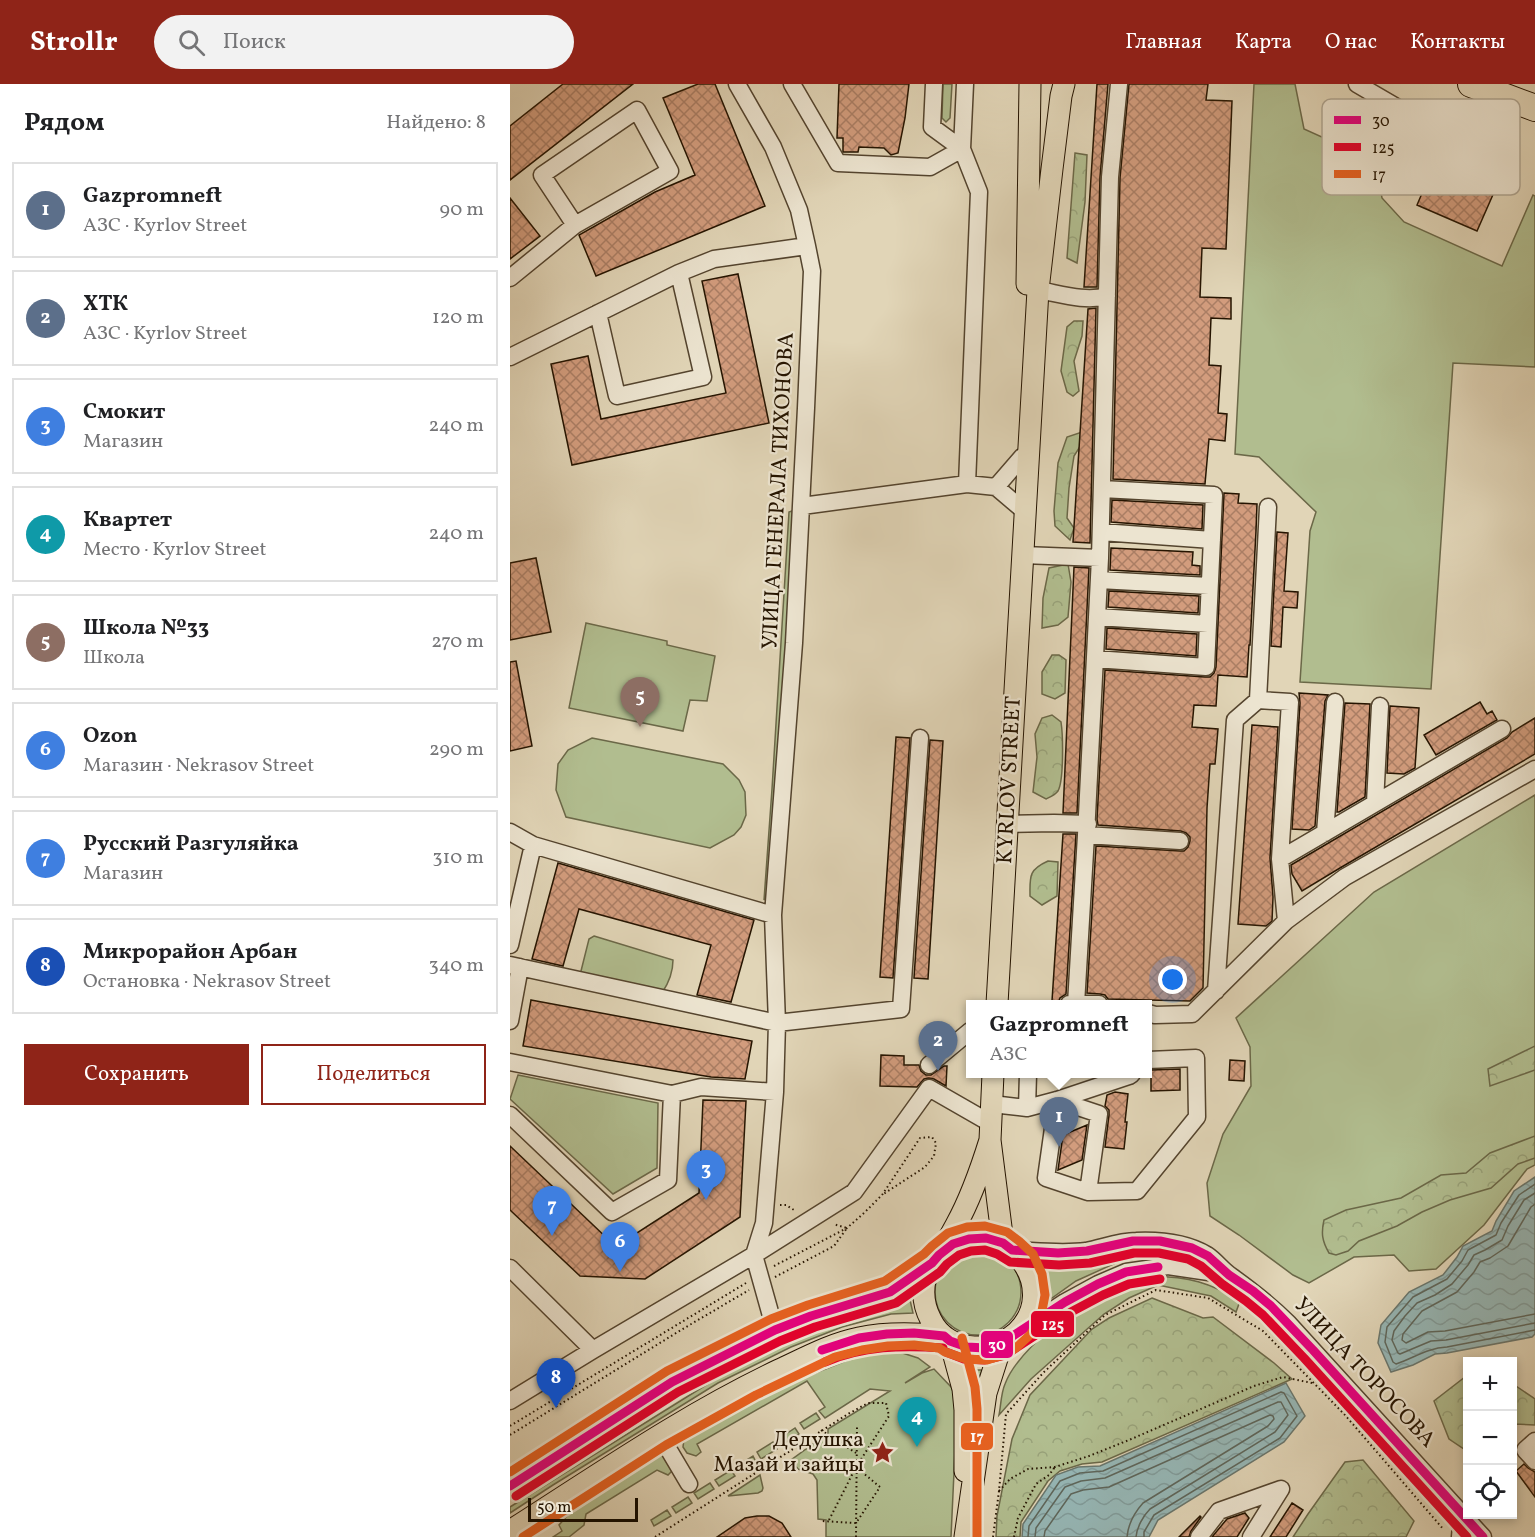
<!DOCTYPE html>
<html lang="ru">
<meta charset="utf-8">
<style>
:root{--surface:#fff;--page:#f2f2f2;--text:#202124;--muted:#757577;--line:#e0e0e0;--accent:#8f2418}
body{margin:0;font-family:Vollkorn,serif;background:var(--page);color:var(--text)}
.controls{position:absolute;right:18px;bottom:18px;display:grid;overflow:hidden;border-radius:0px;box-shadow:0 3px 9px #0003}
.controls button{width:54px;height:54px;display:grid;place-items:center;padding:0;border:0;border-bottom:2px solid var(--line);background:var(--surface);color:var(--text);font:30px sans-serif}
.scale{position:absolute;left:18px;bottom:15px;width:110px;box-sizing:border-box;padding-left:6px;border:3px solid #251400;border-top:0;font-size:16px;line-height:21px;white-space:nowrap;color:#251400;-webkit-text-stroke:4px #ece4d0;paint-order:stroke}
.you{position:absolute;left:663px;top:896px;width:21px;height:21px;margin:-15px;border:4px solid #fff;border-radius:50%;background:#1a73e8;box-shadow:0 0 0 9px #1a73e833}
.badge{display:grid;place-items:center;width:39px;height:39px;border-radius:50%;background:var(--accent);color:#fff;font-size:20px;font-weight:700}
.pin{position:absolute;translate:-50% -50px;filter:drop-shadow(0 2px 3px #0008)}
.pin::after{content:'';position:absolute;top:32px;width:21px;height:18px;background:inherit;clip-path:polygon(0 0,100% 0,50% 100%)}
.popup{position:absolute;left:456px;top:916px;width:186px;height:78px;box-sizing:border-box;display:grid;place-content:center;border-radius:0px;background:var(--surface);filter:drop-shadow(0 2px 4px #0005);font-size:20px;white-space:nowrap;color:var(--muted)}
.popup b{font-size:22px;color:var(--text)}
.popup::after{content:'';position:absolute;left:50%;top:100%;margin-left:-12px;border:12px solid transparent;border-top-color:var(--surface)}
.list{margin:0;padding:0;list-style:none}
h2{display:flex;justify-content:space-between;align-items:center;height:78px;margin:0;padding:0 24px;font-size:26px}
h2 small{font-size:20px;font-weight:400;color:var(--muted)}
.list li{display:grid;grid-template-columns:39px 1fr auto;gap:18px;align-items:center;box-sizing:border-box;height:96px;margin:0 12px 12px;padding:0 12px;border:2px solid var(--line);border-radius:0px}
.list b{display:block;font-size:22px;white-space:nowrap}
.list p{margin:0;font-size:20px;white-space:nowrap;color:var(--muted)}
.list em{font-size:20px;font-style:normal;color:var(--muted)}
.actions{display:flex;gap:12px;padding:18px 24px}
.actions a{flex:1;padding:14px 0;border:2px solid var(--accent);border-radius:0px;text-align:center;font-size:21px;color:var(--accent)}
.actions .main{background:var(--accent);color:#fff}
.icon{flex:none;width:33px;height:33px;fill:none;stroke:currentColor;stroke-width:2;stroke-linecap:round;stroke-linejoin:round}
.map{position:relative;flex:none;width:1025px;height:1453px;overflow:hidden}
header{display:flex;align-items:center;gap:36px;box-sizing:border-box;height:84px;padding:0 30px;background:var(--accent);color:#fff}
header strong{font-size:28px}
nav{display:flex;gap:33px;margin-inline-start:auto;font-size:21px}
.search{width:420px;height:54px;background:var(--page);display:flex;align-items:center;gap:15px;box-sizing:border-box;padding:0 21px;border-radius:33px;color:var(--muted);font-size:22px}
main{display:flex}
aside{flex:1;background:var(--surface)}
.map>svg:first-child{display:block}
.green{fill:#b1bd8f;stroke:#6b6848;stroke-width:1.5}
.forest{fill:url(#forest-crowns);stroke:#6b6848;stroke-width:1.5}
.water{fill:url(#water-waves);stroke:#69766d;stroke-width:1.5}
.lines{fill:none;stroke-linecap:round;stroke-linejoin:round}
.shore{stroke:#5e665b;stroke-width:1.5}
.building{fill:url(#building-cross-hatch);stroke:#251400;stroke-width:1.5}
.minor-casing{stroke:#54442e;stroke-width:19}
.major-casing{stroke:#251400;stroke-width:23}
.highway-casing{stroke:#251400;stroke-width:28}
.path{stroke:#251400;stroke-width:2;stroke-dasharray:1.5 3;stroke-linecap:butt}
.minor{stroke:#ece4d0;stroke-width:16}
.major{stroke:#e1d5b7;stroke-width:21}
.highway{stroke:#e1d5b7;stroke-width:26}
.bus-1-casing{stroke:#ece4d0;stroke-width:14}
.bus-2-casing{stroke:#ece4d0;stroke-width:14}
.bus-3-casing{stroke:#ece4d0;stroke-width:14}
.bus-1{stroke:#e5007d;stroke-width:9}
.bus-2{stroke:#e4002b;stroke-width:9}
.bus-3{stroke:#e86120;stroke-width:9}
.labels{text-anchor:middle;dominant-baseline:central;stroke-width:4.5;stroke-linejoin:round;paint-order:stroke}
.street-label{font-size:22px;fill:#251400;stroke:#ece4d0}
.poi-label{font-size:22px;fill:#251400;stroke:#ece4d0;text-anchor:end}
.key{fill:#ece4d0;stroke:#b0a692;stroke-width:1.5}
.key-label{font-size:16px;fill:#251400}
.line-badge{stroke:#ece4d0;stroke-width:2}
.badge-label{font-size:16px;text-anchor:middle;font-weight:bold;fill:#fff}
</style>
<header>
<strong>Strollr</strong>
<div class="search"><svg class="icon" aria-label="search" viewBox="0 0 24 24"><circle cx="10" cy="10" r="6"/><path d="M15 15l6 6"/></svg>Поиск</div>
<nav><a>Главная</a><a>Карта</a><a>О нас</a><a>Контакты</a></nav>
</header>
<main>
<aside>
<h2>Рядом<small>Найдено: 8</small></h2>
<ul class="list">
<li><span class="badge" style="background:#5c6f8a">1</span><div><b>Gazpromneft</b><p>АЗС · Kyrlov Street</p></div><em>90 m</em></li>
<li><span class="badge" style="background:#5c6f8a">2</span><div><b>ХТК</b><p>АЗС · Kyrlov Street</p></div><em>120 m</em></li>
<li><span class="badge" style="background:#3f7fe0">3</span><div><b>Смокит</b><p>Магазин</p></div><em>240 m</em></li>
<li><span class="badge" style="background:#0f9aa8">4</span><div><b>Квартет</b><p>Место · Kyrlov Street</p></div><em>240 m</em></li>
<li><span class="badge" style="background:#8d6e63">5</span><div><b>Школа №33</b><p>Школа</p></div><em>270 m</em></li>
<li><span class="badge" style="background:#3f7fe0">6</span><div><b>Ozon</b><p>Магазин · Nekrasov Street</p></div><em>290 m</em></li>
<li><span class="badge" style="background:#3f7fe0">7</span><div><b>Русский Разгуляйка</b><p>Магазин</p></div><em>310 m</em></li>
<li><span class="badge" style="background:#1a4fb4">8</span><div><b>Микрорайон Арбан</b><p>Остановка · Nekrasov Street</p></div><em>340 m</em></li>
</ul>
<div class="actions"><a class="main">Сохранить</a><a>Поделиться</a></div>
</aside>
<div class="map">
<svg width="1025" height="1453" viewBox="0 0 1025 1453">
<defs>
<pattern id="forest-crowns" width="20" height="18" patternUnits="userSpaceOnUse" patternTransform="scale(1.5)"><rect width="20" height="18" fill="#b1bd8f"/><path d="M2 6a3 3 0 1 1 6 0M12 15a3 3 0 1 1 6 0" fill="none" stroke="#98a27a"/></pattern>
<pattern id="water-waves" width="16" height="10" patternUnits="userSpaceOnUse" patternTransform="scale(1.5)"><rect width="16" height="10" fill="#96b7b6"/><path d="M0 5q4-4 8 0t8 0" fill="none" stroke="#819c9b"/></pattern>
<pattern id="building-cross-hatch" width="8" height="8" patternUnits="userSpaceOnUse" patternTransform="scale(1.5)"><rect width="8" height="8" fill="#d29c7d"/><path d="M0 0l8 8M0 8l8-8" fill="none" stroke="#aa7e64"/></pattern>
</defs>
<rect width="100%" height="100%" fill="#e1d5b7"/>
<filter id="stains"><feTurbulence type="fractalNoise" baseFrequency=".00333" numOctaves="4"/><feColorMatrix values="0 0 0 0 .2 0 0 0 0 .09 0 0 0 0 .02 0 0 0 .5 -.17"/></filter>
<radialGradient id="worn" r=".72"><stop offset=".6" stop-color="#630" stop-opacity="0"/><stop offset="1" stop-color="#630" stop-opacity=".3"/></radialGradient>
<path class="green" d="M433,0H442L440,34L436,38L432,34Z
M744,0H785L794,45L865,77L872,114L894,138L992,182L1023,111L1025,112V283L943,279L921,605L790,598L800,447L806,428L749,373L725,370Z
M282,427L284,432L261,804L254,816L262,705L279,428Z
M76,539L157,557V561L205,572L197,617L180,616L173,647L59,624Z
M82,654L213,680L229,696L235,708L236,731L231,743L224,751L200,764L56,733L46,706L48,680L58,666Z
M1025,711V1081L1017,1085L974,1141L926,1185L899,1187L884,1171L844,1173L799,1199L783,1191L729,1151L700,1132L697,1099L713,1050L741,1002L740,963L726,934L864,808Z
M84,852L163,876C163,887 158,900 152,909L70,891L79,855Z
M8,991L148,1019L147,1084L103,1110L0,1015Z
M425 1208a43 43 0 1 1 86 0a43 43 0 1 1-86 0Z
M638,1166L679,1172L678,1177L633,1174L610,1177L566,1197L542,1214L535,1215V1194L529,1178L547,1181Z
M642,1192C679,1193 699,1198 730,1217L726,1228L701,1212L648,1201L619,1214L594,1230L521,1295L489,1331C491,1321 491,1309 495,1300C508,1265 576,1212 611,1199C620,1195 632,1194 642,1192Z
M400,1216L403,1229L381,1230L332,1243L281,1263L208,1299L43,1401L0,1429V1423L212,1291L280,1258L321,1242L375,1226Z
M380,1265L408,1274L420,1283L395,1299L412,1289L424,1285L442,1304L447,1323L441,1453H316V1436L308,1435L307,1396L303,1390L288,1385L281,1376L314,1352L318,1354V1345L380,1307L360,1305L315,1334L309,1327L315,1323L297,1297L187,1360L191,1368L186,1372L177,1369L173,1363L174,1355L178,1349L219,1326L251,1314L295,1293L361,1267Z
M459,1286H472L464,1310Z
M306,1329L310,1335L294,1345L290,1339Z
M285,1344L289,1350L273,1360L270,1354Z
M263,1358L267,1365L251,1375L247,1368Z
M152,1369L163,1381L162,1387L158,1391L147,1386L76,1430L74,1441L59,1453H43L52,1447L49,1441L70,1418L147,1370Z
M243,1372L246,1378L231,1388L227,1382Z
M221,1386L225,1392L209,1402L205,1396Z
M250,1391L253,1404L252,1407L248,1409L218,1412Z
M200,1399L204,1405L188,1415L184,1409Z
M178,1413L182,1419L166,1429L162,1423Z
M157,1426L161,1432L144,1442L141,1436Z"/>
<path class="forest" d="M565,69L577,71L575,118L567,179L557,174Z
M564,237H573L572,252L564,277L569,307L563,312L557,308L551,287L557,243Z
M572,348L571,361L564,372L559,404L557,434L564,444L560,456L545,442L544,427L548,379L557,353Z
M558,480L561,498L558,533L548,541L532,544L533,514L539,484Z
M542,571H549L556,576L555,609L545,615L532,610V588Z
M542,631L551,638C553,651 554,696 548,707C545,711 540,713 536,715L523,708L527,673L525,650L532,634Z
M538,777L548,778L547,812L532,821L520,812C520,793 518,786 538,777Z
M1025,962V986L980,1002L978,985Z
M1025,1052V1074L1008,1080L981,1104L940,1116L912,1128L887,1142L849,1157L838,1167L826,1171L819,1169C812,1157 811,1149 814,1136L836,1126L891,1114L931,1091L956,1089L980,1069Z
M642,1214L693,1234L703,1233L764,1279L782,1295L592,1378L572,1380L550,1387L538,1397L511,1438L510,1453H486L487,1432L502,1355L520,1311L582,1245L599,1234Z
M955,1293H958L957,1367L939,1355L924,1317Z
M1003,1300L1025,1315V1341L1004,1340L1003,1344Z
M853,1376L904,1437L896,1453H783L798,1430L835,1378Z"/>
<path class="water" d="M1025,1093V1250L1022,1253L937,1269L925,1270L903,1281L881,1288L868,1259L871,1241L899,1208L933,1191L947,1173L953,1162L982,1147L986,1137L1004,1107Z
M776,1299L795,1332L774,1358L648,1436L639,1453H512L513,1440L546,1391L568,1383L590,1382Z"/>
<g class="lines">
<path class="shore" d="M1025,1100L1009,1111L991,1139L986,1151L958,1166L952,1177L937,1195L903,1213L877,1243L875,1258L883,1278L886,1280C904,1274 917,1264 937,1263L1025,1246
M1025,1109L1014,1116L998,1142L992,1156L975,1166L964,1171L958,1181L942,1200L925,1211L907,1219L895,1232L884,1247L882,1256L888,1269L890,1270L921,1257L936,1256L1025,1239
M1025,1120L1021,1123L998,1162L980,1174L970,1178L964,1188L947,1208L912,1227L893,1250L892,1256L896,1259L918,1248L935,1247L1025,1230
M518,1453L519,1442L550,1397L570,1389L593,1387L771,1308L774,1309L787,1332L770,1354L644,1431L634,1448V1453
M525,1453L526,1444L555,1403L571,1397L595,1394L768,1318H771L778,1331L765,1348L640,1425C633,1432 627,1443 626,1453
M534,1453L535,1447L561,1410L573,1406L599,1403L760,1331L763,1332L764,1335L758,1342L633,1419C625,1428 618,1441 617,1453"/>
</g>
<path class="building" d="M53,0H123L0,96V42Z
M188,0H205L255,122L86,192L69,151L145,108L185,91L153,14Z
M329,0H399L395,34L388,69L381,71L374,64L349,63L348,68H333V54H327Z
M587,0H598L590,93L587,203H574Z
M619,0H698L696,16L722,17L716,165L692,164L690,213L721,214V235L701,234L699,281L711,282L708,329L717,330L715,357L699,355L695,400L603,395L610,94Z
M958,65L996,81L967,147L907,121L922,86L945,96Z
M0,114L30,152L0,175Z
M228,190L259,339L62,381L41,280L78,272L91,335L216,309L192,197Z
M586,224L580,459L563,458L578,225Z
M714,409L729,410L728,419L747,420L746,447L740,561H739L737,593L708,591L706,622L684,621L682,643L708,645L705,680H700L697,724L693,904L680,917L598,915L595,911L590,910L577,909L586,762L670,767H674L678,763L680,757V753L676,749L671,747L588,741L587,735L595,586L695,593H700L704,589L706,583Z
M602,416L693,421L692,445L601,438Z
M767,448L778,449L774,507L788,508L787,524L773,523L771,563L761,562Z
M601,464L683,468L682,481L690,482V491L600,486Z
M26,474L41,548L0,556V479Z
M564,483L579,484L567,729H553Z
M599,507L689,512L688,529L598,523Z
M597,544L687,550L686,572L596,565Z
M6,577L22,662L0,667V578Z
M789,609L818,611L815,617L805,742L799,746L782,745L790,619Z
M970,618L977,630L982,627L987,636L926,671L914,651Z
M835,619L860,620L855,713L829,728H827Z
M880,622L909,624L905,684L894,690L877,689Z
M1025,634V670L830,784L792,807L782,790L781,781L997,654L1002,648Z
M742,641L768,643L760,774L763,813L762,837L756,842L728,840Z
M386,653L400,654L383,894L370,893Z
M420,656L433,657L418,895L404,894Z
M553,750H566L556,910L550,914L549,917H542Z
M48,779L244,836L221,918L187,911L201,861L69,825L53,882L22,875Z
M21,916L242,957L235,995L201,993L13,962Z
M371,971L394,972V981H409L411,987L416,991H421L434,982H437L436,1002L424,995L419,994L414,995L407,1003L370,1002Z
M720,976L735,977L734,997L719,996Z
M670,985V1006L641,1007V986Z
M605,1008L618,1010L615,1038H617L614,1065L595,1063L599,1031V1026L595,1022L597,1011Z
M193,1016L236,1017L230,1133L135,1195L70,1192L0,1126V1062L101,1158H113L189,1109Z
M577,1041L572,1076L548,1086L553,1051Z
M1014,1380L1018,1384L1025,1388V1413L1006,1387Z
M782,1419L793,1426L776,1453H760Z
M735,1429L739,1434L727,1453H702L717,1435Z
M247,1432H259L272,1439L281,1453H207L235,1434Z
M690,1432L691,1433L681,1447L679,1453H669Z"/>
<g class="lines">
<defs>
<path id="minor" d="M227,0L263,63L289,126L297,162L302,187L296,324L284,559L263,831
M282,0L328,79L420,83L452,65
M424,0L422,43L452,65
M455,0L452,65L469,108L457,400L486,403L512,373
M609,0L600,93L590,474L576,751L670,757
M847,0L888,24
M169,189L204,175L297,162
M0,194L65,141L160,87L127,26L32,91L65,141
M528,206C551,210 575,218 597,212
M0,273L169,189L193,293L107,312L88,229
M486,403L512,425
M292,422L457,400
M591,448L702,456
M513,471L590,474
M589,496L699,502
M587,533L698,540
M585,575L696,583L704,411L592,405
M748,616L780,618L770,775
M865,719L870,622
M497,740L544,739L578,740
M0,748L23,761L263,831L267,939L265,1008L254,1139L244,1171L83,1266L0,1317
M815,749L825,618
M776,837L770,775L992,645
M0,861L23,761
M0,881L267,939L391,925L410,654
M706,907L725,636L748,616L758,423
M559,920H589
M566,920L576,751
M638,929L645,931L682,930L776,837L835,793L1025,685
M0,937L10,883
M0,978L162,1010L158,1096L102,1128L0,1031
M419,981L460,947
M162,1010L191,1003L265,1008
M547,1016L536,1094L578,1108L627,1107L687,1033L686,974L638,976
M547,1016L589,1030L578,1108
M482,1020L517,1024L547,1016L619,992L622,990
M517,1024L518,990
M502,1166C527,1167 551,1170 576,1167C592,1164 609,1157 626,1157C649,1156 677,1159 697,1171C706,1177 712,1186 721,1192C742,1207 760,1221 778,1239L973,1453
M0,1184L83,1266
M265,1246L244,1171L344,1108L419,1004L480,1039
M511,1247L555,1218L588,1200L616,1188L658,1182L719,1191
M150,1351L179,1400
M1025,1357L1015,1366L1025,1377
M689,1453L709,1427L771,1405L741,1453
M950,1453L952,1430"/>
<path id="major" d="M517,200L520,0
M487,920L528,206L542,85L551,12L554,0
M483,990L480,1056L493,1159
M429,1171C434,1167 438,1162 444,1160C499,1133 551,1206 507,1248C495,1259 482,1264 465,1263C447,1263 429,1253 421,1236C414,1223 412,1211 415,1196C417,1186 424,1178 430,1169C436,1160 441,1150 446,1141C461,1114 471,1085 480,1056
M440,1257L453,1305L455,1326V1387
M0,1402L162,1298L265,1246L301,1232L380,1208L422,1179
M0,1447C88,1391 174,1331 269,1286C295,1274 320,1260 349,1254C377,1248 405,1249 434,1252
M455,1453L476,1309L492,1259"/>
<path id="highway" d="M961,0L1025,24"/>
</defs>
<use href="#minor" class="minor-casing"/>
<use href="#major" class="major-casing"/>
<use href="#highway" class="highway-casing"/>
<path class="path" d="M270,1121H276L284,1126
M264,1182L337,1144L355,1128L372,1111L410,1054L422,1053L426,1059L424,1072L415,1083L372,1111
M265,1193L324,1162L337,1144L323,1140
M0,1342L236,1199
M311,1346L346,1369
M0,1351L171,1246L239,1206
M489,1407L500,1395L518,1385L545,1383L579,1372L619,1356L744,1302L773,1293L802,1299
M319,1436L345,1385
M145,1453L338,1330L358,1319H376L379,1332L346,1383L370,1403L346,1439L311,1437
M346,1453L347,1341
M483,1453L489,1407L496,1330L534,1288L595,1231L646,1206L698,1214L753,1247L835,1331L934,1446
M504,1453L508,1434L526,1400L539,1391L545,1383"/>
<use href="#minor" class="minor"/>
<use href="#major" class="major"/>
<use href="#highway" class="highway"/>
<defs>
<path id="bus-1" d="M312,1266L349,1254L377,1250L404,1249L434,1252L440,1257L457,1263L475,1264L492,1259L555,1218L588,1200L616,1188L648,1183
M0,1402L162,1298L265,1246L301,1232L380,1208L422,1179L429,1171L443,1160L459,1155L476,1154L493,1159L502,1166L548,1169L577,1167L623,1157H650L682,1164L698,1172L719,1191L743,1207L761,1222L803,1266L973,1453"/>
<path id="bus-2" d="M436,1268L454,1275L474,1276L495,1271L561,1228L593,1211L619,1200L650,1195
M315,1278C353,1262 392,1261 433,1264
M6,1412L168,1308L270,1257L305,1243L386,1219L430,1188L437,1180L449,1171L461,1167L475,1166L487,1170L500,1178L549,1181L580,1179L624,1169H649L678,1175L691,1182L712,1200L736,1217L753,1231L794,1274L957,1453"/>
<path id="bus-3" d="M452,1254L465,1303L467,1325V1453
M0,1388L157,1287L261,1235L298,1221L375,1197L414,1170L422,1162L438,1149L457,1143L475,1142L497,1148L509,1157L523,1170L532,1190L535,1211L531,1232L521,1250L507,1263L497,1270L477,1276L456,1275L435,1268L429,1264L404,1261L378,1262L352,1266L325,1273L246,1311L156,1361L13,1453"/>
</defs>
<use href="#bus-1" class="bus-1-casing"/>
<use href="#bus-2" class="bus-2-casing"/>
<use href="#bus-3" class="bus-3-casing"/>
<use href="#bus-1" class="bus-1"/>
<use href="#bus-2" class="bus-2"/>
<use href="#bus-3" class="bus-3"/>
</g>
<defs>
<symbol id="sight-bare" viewBox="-9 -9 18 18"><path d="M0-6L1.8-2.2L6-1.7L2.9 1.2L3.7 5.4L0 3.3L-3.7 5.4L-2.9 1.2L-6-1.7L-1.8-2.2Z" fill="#8f2418" stroke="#ece4d0" stroke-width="2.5" paint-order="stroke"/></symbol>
</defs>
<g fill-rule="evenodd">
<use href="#sight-bare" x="356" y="1352" width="33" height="33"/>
</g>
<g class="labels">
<g class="street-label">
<text transform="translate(269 407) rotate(-87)">УЛИЦА ГЕНЕРАЛА ТИХОНОВА</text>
<text transform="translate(500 696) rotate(-87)">KYRLOV STREET</text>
<text transform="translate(854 1289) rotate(47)">УЛИЦА ТОРОСОВА</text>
</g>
<g class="poi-label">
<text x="354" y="1356">Дедушка<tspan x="354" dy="25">Мазай и зайцы</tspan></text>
</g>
</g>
<rect x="812" y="15" width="198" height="96" rx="9" class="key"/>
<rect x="824" y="32" width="27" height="8" fill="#e5007d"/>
<rect x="824" y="59" width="27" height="8" fill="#e4002b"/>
<rect x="824" y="86" width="27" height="8" fill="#e86120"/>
<g class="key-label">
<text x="862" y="42">30</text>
<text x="862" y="69">125</text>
<text x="862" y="96">17</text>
</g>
<g class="line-badge">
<rect x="520" y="1226" width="45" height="28" rx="6" fill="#e4002b"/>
<rect x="470" y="1246" width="34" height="29" rx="6" fill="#e5007d"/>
<rect x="450" y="1338" width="34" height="29" rx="6" fill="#e86120"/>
</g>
<g class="badge-label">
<text x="543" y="1246">125</text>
<text x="487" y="1266">30</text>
<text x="467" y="1358">17</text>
</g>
<rect width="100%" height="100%" filter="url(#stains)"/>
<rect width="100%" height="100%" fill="url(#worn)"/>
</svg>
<div class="controls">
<button>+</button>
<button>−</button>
<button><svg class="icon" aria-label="locate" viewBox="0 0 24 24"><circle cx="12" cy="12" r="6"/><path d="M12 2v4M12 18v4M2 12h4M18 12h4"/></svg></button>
</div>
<div class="scale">50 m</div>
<div class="you"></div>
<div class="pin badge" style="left:549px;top:1063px;background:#5c6f8a">1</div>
<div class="popup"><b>Gazpromneft</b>АЗС</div>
<div class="pin badge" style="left:428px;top:987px;background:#5c6f8a">2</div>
<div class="pin badge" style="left:196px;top:1116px;background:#3f7fe0">3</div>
<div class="pin badge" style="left:407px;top:1363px;background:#0f9aa8">4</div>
<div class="pin badge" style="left:130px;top:643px;background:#8d6e63">5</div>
<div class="pin badge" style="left:110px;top:1188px;background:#3f7fe0">6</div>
<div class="pin badge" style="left:42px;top:1152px;background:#3f7fe0">7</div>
<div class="pin badge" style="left:46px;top:1324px;background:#1a4fb4">8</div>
</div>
</main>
